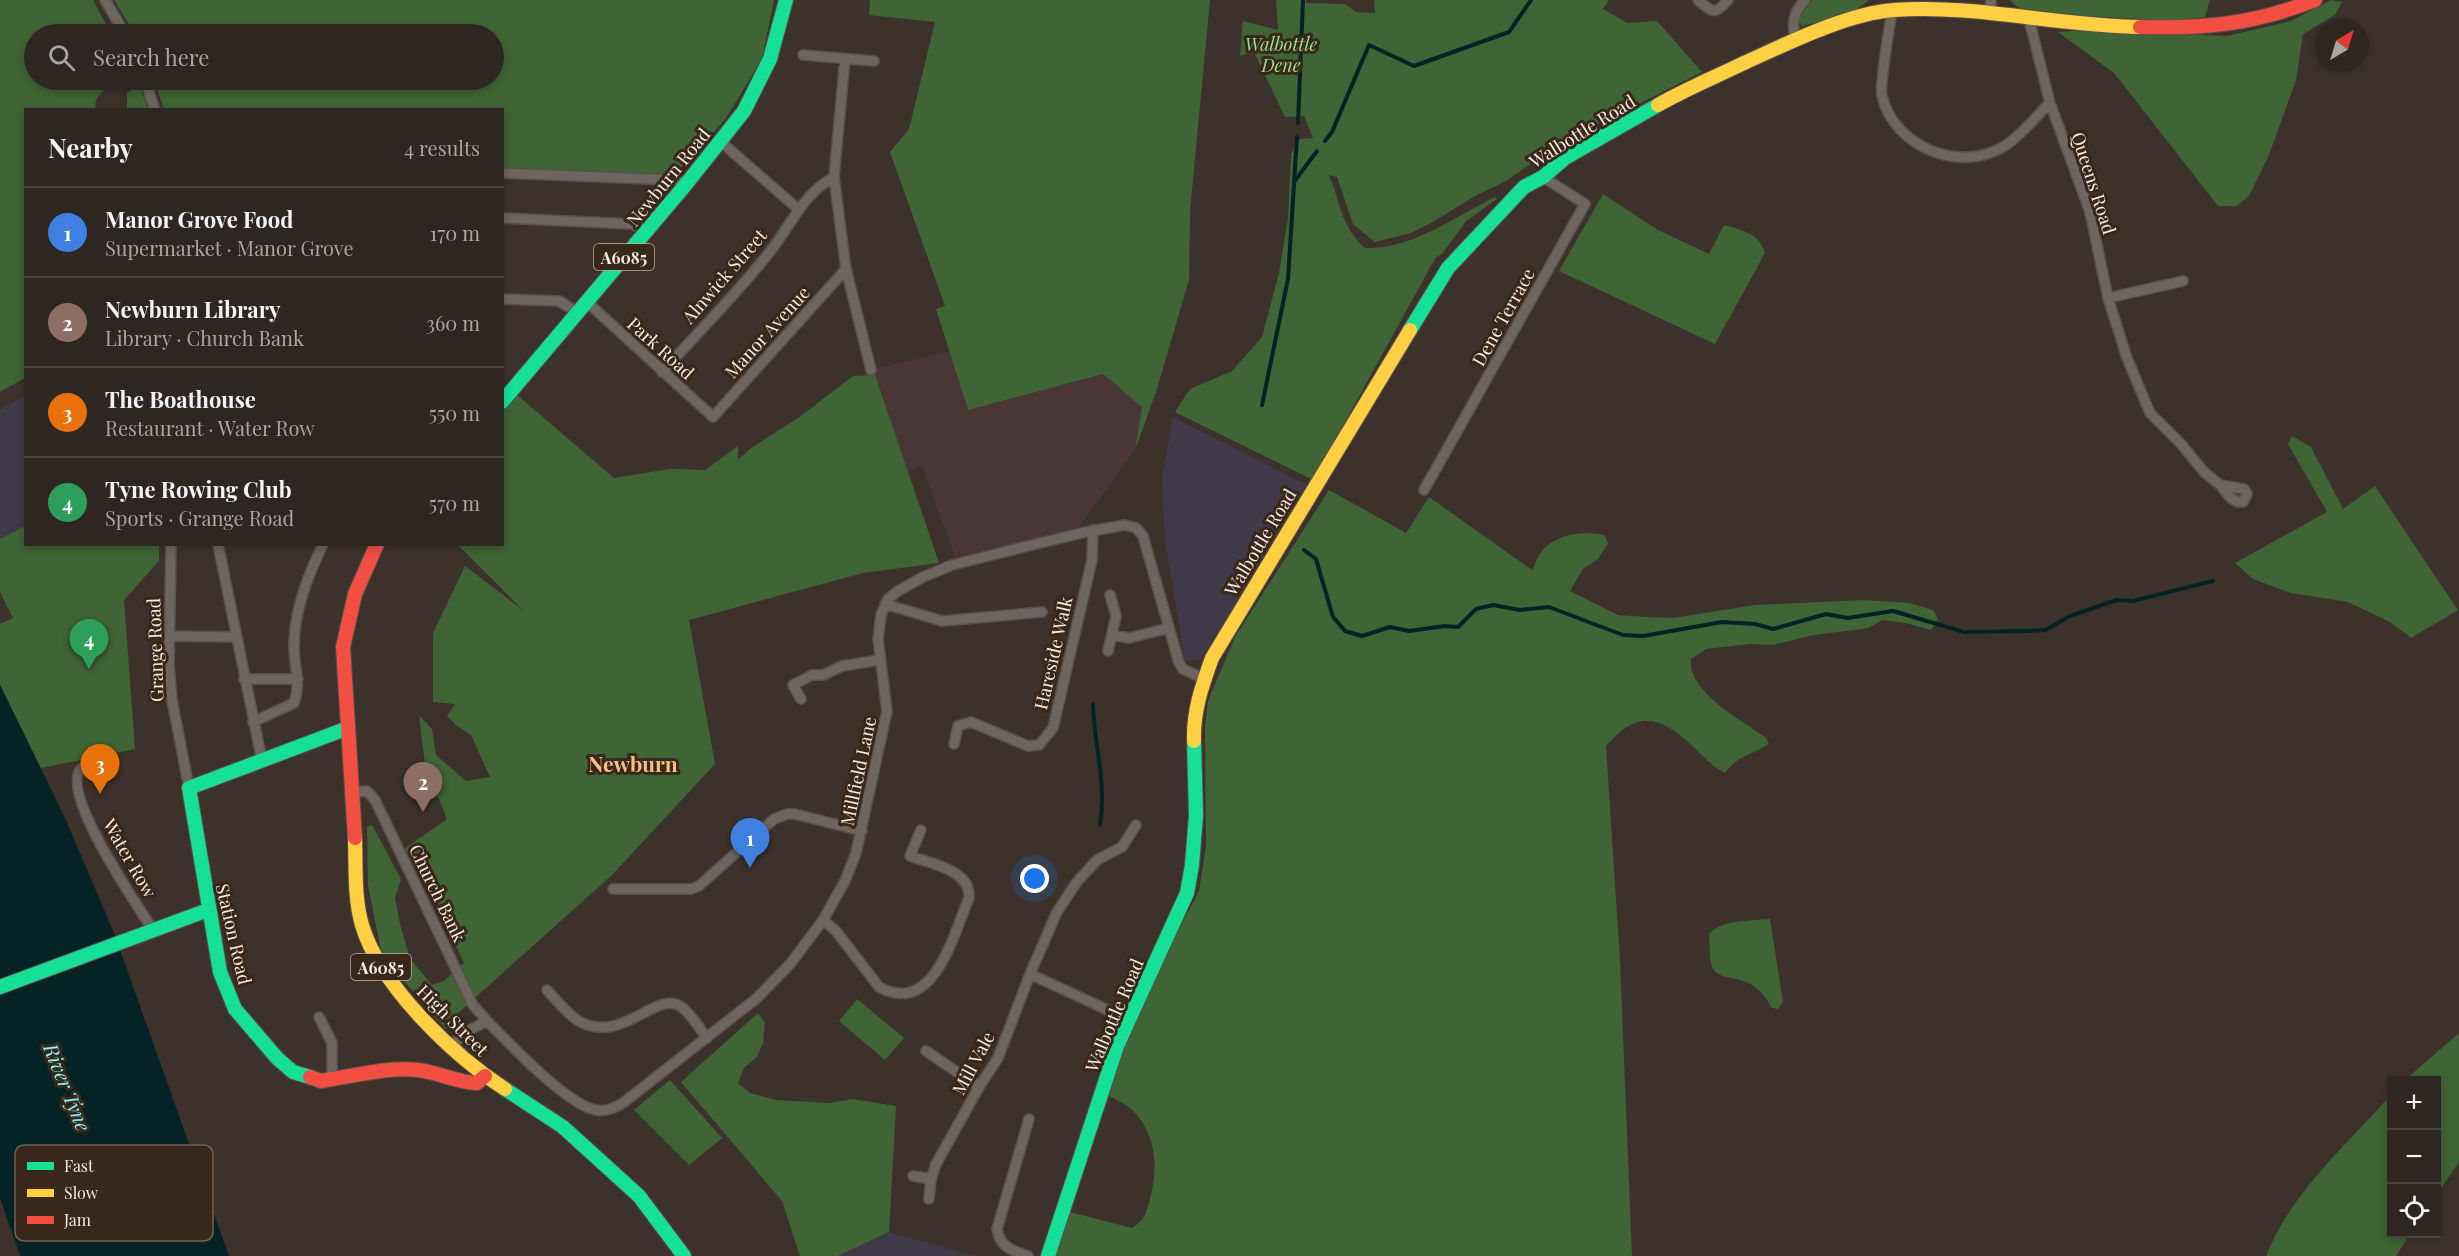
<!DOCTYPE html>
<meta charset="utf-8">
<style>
:root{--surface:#2e2620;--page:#362e29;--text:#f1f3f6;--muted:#a7a5a5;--line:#49433e;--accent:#db2777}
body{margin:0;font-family:"Playfair Display",serif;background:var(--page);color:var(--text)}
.controls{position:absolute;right:18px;bottom:18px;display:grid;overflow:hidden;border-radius:0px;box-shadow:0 3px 9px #0003}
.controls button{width:54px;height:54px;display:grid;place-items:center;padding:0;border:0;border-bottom:2px solid var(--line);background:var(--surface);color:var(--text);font:30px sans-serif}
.compass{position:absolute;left:2315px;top:18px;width:54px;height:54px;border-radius:50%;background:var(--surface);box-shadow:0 3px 9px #0003;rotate:38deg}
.you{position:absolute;left:1035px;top:879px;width:21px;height:21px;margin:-15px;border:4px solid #fff;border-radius:50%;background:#1a73e8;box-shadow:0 0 0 9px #1a73e833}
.badge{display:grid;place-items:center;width:39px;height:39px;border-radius:50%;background:var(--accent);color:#fff;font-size:20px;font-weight:700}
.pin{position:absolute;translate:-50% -50px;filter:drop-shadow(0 2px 3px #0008)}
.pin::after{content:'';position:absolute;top:32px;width:21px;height:18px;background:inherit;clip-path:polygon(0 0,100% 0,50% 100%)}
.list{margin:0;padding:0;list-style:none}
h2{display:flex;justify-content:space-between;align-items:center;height:78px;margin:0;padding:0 24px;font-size:26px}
h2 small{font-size:20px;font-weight:400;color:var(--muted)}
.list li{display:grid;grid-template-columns:39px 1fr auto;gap:18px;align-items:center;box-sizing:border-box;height:90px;padding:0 24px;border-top:2px solid var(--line)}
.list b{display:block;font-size:22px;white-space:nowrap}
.list p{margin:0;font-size:20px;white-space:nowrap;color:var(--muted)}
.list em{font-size:20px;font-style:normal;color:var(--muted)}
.icon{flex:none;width:33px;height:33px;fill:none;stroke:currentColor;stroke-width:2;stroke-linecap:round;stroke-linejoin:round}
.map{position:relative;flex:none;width:2459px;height:1256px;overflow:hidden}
.search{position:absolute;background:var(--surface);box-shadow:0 3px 9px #0003;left:24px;top:24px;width:480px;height:66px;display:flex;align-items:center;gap:15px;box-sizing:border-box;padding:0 21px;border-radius:33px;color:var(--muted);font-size:22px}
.panel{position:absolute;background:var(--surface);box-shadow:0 3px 9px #0003;left:24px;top:108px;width:480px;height:438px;border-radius:0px}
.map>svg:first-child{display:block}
.industrial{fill:#403947}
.education{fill:#4a3637}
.green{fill:#3f6435}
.water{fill:#052324}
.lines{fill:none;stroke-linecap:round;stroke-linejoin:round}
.stream{stroke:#052324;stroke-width:4}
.street-casing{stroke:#59514a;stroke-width:12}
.fast-casing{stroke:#59514a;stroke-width:16}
.slow-casing{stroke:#59514a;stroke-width:16}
.jam-casing{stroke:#59514a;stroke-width:16}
.street{stroke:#6d6560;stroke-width:9}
.fast{stroke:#16e098;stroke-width:14}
.slow{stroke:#ffcf43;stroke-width:14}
.jam{stroke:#f24e42;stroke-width:14}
.labels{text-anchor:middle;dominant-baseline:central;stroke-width:6;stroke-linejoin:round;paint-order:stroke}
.shield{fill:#39271a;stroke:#beb0a6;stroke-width:1.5}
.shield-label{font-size:16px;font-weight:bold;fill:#f7ebe2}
.park-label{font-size:18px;font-style:italic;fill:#97de8b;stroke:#39271a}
.street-label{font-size:18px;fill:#f7ebe2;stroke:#39271a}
.water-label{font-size:20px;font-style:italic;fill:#80f5fa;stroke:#39271a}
.quarter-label{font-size:21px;font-weight:bold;fill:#f5c082;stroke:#39271a}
.key{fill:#39271a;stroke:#726256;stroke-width:1.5}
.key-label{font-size:16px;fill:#f7ebe2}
</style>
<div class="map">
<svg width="2459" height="1256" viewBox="0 0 2459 1256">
<rect width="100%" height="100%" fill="#3d322b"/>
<path class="industrial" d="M24,396L25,526L0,539V410Z
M1173,417L1309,486L1200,660L1185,661L1165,541L1162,477Z
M889,1232L975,1256H838Z"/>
<path class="education" d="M949,351L968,410L1103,374L1142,407L1135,450L1076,531L955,557L922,466L907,471L875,375L871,370Z"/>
<path class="green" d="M0,0H93L111,34H34V80H116C108,88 92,96 96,109L26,110L25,378L0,392Z
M114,0H774L762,59L726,118L677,176L503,169L502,110L164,109L154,80H494V34H135Z
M870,0H1210L1190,211L1189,280L1156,392L1135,450L1142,407L1103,374L968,410L936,309L945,306L890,152L909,129L935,22L869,15Z
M1276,0H1306V3L1345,4L1356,12L1375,13L1374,0H1609L1603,9L1627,23L1657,21L1702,72L1559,144L1506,181L1475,196L1431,223L1411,233L1375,242L1353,224L1337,177L1329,175C1342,206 1339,223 1365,248C1411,250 1456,216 1495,197L1497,199L1466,221L1442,254L1436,257L1313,480L1175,412L1190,389L1232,371L1262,337L1279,273L1288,218L1291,154L1300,139L1313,138L1304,116L1285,117L1254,52L1240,56L1243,21L1278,30Z
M1812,0H1869L1850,14L1802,26L1798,19Z
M2010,0H2210L2205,17L2179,21L2045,14L2017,7Z
M2331,0L2342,2L2335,15L2303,34L2296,80L2269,155L2249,196L2237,206H2218L2114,73L2058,32L2089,30L2227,36L2291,21Z
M139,84L148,109H127V93Z
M1603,194L1658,230L1709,254L1724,225C1742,230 1760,234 1765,253L1715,344L1559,271Z
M875,375L939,563L863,573L689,620L715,764L612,875L457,1014L468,1024L446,1029L382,956L368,885L367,827L372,825L401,879L395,898L400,924L410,959L432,985L444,981L464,963L425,880L416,871L404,849L447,819L425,764L419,715L432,729L436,755L466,781L490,777L471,735L456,725L447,716L455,704L433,702V633L465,566L524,611L458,545L502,544L503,409L516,394L614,478L669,469L705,470L738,446V460L751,448L798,418L853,376Z
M2292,436L2311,447L2343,509L2375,486L2458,610L2411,638L2390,622L2348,602L2291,593L2253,579L2235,563L2327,512L2288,444Z
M1329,490L1406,533L1429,497L1532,570C1536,562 1540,551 1548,545C1563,533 1586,531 1604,535L1608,543L1598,559L1583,569L1570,591L1618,615L1646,617L1673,618L1755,605L1863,600L1909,603L1933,610L1938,619L1931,630L1906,623L1882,620L1869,628L1814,635L1773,645L1750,644L1706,649L1691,659C1687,691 1741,720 1765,737L1769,743C1753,756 1738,754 1725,773C1697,759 1673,711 1635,723C1624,726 1614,738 1606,746L1620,960L1632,1256H1055L1066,1211L1132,1228C1145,1220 1147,1211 1150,1198C1159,1167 1156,1131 1130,1108C1123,1102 1113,1099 1106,1094L1142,999L1199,891L1206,846L1205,726L1208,701L1235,637Z
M25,526L26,544L159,545V561L124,600L135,749L41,768L0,685V624L13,618L0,592V539Z
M1770,919L1783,1002L1778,1009L1772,1008C1766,997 1758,987 1746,982C1736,977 1717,979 1712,967C1709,958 1710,943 1709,934C1721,919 1753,921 1770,919Z
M857,999L904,1038L885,1060L839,1021Z
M758,1013L765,1022L763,1043L757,1057L744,1068L738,1083L750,1093L776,1100L829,1103L853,1099L896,1106L889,1232L838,1256H800L782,1201L681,1082Z
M2459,1033V1162L2437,1194L2436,1080H2405Z
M670,1080L722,1138L689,1165L634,1110Z
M2391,1095L2392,1234H2410L2396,1256H2266C2291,1193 2346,1145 2391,1095Z"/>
<path class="water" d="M0,685L66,820L114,933L229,1256H20L0,1198Z"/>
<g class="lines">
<path class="stream" d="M1298,123L1303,0
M1325,141L1332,132L1369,45L1414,66L1509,32L1531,0
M1294,182L1317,151
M1262,405L1288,279L1297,137
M1304,550L1316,559L1333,617L1345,631L1362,636L1390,627L1409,631L1445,626L1458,627L1476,609L1493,605L1520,610L1549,607L1623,635L1643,636L1722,622L1755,624L1773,629L1826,614L1848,618L1893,611L1964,632L2029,631L2046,630L2070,616L2117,600L2133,601L2213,581
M1093,704C1094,746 1107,782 1100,825"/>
<defs>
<path id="street" d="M105,0L125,34
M1698,0C1712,12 1715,16 1728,0
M1892,10C1890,26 1879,85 1882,96C1894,147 1959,173 2003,147C2020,137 2035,117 2050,103
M1990,14L1991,0
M2029,19L2050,103L2090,212L2108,298L2127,358L2150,413L2182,445L2204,472L2220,485L2244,489L2247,494L2243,502C2232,503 2227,493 2220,485
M1795,40C1792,24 1793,12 1805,0
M803,55L874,61
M845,59L834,177L846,269L871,370
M145,80L155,110
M720,141L798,209
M502,173L675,180L687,183
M502,218L632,224L646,231
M2108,298L2183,281
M502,299L559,301L579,313
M587,302L713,417L846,269
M662,372C699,331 739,292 772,249C793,222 803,194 834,177
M1424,490L1585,204L1543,177
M171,544L169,665L172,700L189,788
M218,544L262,761
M885,604L942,621L1042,612
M1112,635L1129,638L1169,628
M170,636L235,637
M1108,651L1116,616L1110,595
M244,679H298
M801,699L793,685L812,675H823L842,666L879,660
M253,722L294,703C302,681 293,665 294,643C295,608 308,576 323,544
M954,744L958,726L971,722L1028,746L1039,745L1053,728L1092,560L1093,530
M82,768C57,790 138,906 153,930
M352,792L367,791L375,800L473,1005L487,1021
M613,889H691L699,886L774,819L787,814H795L862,831
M823,920L836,931L879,987C934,1017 953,935 969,898C971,870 932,864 910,856L921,830
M1030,974L1129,1020
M547,990C556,1000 566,1012 577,1020C620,1047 656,990 680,1006C691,1013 699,1028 707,1038
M319,1017L332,1043V1080
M451,1047L466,1032L487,1021C509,1043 567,1105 596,1110C606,1112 614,1108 623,1103L757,998L791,963L823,920L845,881L856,853L887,711L878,639L881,615L888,599L898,591L923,577L952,565L1036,544L1086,532L1125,525L1136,528L1143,536L1179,663L1183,669L1204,679
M926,1051L979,1087
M913,1176L931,1179
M929,1199L931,1179L936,1164L979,1087L998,1058L1030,974L1057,912L1076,883L1097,860L1122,847L1136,825
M1028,1256C1011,1250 1000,1247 997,1229L1029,1119"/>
<path id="fast" d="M1410,330L1448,268L1524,187L1543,177L1565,158L1658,105
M502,402L687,183L744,111L770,59L786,0
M0,987L208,910
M310,1077L293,1072L277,1058L235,1009L220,972L189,788L348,728
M505,1089L563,1127L639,1196L684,1256
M1048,1256L1117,1046L1187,893L1192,865L1196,815L1194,741"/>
<path id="slow" d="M1658,105C1686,89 1715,77 1744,63C1786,44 1848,13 1894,10C1974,4 2058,26 2140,27
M1194,741C1193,711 1202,686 1212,658L1410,330
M355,838C356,866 354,898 362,925C380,986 453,1055 505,1089"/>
<path id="jam" d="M2140,27C2204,29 2254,24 2315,0
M355,838L343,647L355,594L377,544
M310,1077L321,1081C350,1077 389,1066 418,1070C438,1072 458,1083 477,1083L485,1076"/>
</defs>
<use href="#street" class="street-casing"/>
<use href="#fast" class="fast-casing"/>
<use href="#slow" class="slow-casing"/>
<use href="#jam" class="jam-casing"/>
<use href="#street" class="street"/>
<use href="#fast" class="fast"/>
<use href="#slow" class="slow"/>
<use href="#jam" class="jam"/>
</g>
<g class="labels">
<g class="shield">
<rect x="594" y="244" width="60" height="26" rx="4.5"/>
<rect x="351" y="954" width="60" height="26" rx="4.5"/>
</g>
<g class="shield-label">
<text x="624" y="257">A6085</text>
<text x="381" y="967">A6085</text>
</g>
<g class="park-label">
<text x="1281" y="44">Walbottle<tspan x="1281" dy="21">Dene</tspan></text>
</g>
<g class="street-label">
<text transform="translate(1582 131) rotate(-32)">Walbottle Road</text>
<text transform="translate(668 177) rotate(-51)">Newburn Road</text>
<text transform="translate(2094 183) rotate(72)">Queens Road</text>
<text transform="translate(724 276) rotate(-49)">Alnwick Street</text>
<text transform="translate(1503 317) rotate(-61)">Dene Terrace</text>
<text transform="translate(767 332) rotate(-48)">Manor Avenue</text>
<text transform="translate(661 348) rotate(42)">Park Road</text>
<text transform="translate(1260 542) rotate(-59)">Walbottle Road</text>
<text transform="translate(155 650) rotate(-92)">Grange Road</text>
<text transform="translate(1053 653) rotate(-77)">Hareside Walk</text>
<text transform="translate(858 771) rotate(-78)">Millfield Lane</text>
<text transform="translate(130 858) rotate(60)">Water Row</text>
<text transform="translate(438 893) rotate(64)">Church Bank</text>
<text transform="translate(234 934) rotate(77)">Station Road</text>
<text transform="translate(1114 1015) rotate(-67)">Walbottle Road</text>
<text transform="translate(453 1020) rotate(45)">High Street</text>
<text transform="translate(973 1063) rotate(-62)">Mill Vale</text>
</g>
<g class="water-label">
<text transform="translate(68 1087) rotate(68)">River Tyne</text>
</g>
<g class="quarter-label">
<text x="633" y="763">Newburn</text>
</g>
</g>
<rect x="15" y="1145" width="198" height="96" rx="9" class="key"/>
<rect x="27" y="1162" width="27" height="8" fill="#16e098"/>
<rect x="27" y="1189" width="27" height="8" fill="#ffcf43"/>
<rect x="27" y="1216" width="27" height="8" fill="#f24e42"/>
<g class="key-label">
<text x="64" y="1172">Fast</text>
<text x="64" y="1199">Slow</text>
<text x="64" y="1226">Jam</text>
</g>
</svg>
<div class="controls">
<button>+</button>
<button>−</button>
<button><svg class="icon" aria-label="locate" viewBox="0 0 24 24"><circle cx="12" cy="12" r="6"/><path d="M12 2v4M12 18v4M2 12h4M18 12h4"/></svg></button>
</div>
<svg class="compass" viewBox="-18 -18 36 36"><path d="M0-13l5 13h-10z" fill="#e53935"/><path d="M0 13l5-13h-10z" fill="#a7a5a5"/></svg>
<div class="you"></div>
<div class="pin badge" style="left:750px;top:868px;background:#3f7fe0">1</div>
<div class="pin badge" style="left:423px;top:812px;background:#8d6e63">2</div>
<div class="pin badge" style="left:100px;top:794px;background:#e8710a">3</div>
<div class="pin badge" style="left:89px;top:669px;background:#2e9e5b">4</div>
<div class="search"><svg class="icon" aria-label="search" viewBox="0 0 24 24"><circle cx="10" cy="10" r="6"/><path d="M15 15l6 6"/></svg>Search here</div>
<section class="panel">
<h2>Nearby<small>4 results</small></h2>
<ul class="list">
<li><span class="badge" style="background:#3f7fe0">1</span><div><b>Manor Grove Food</b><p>Supermarket · Manor Grove</p></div><em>170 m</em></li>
<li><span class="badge" style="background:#8d6e63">2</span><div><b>Newburn Library</b><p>Library · Church Bank</p></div><em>360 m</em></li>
<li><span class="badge" style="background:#e8710a">3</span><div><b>The Boathouse</b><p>Restaurant · Water Row</p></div><em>550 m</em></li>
<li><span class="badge" style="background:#2e9e5b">4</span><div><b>Tyne Rowing Club</b><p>Sports · Grange Road</p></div><em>570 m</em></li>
</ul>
</section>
</div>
